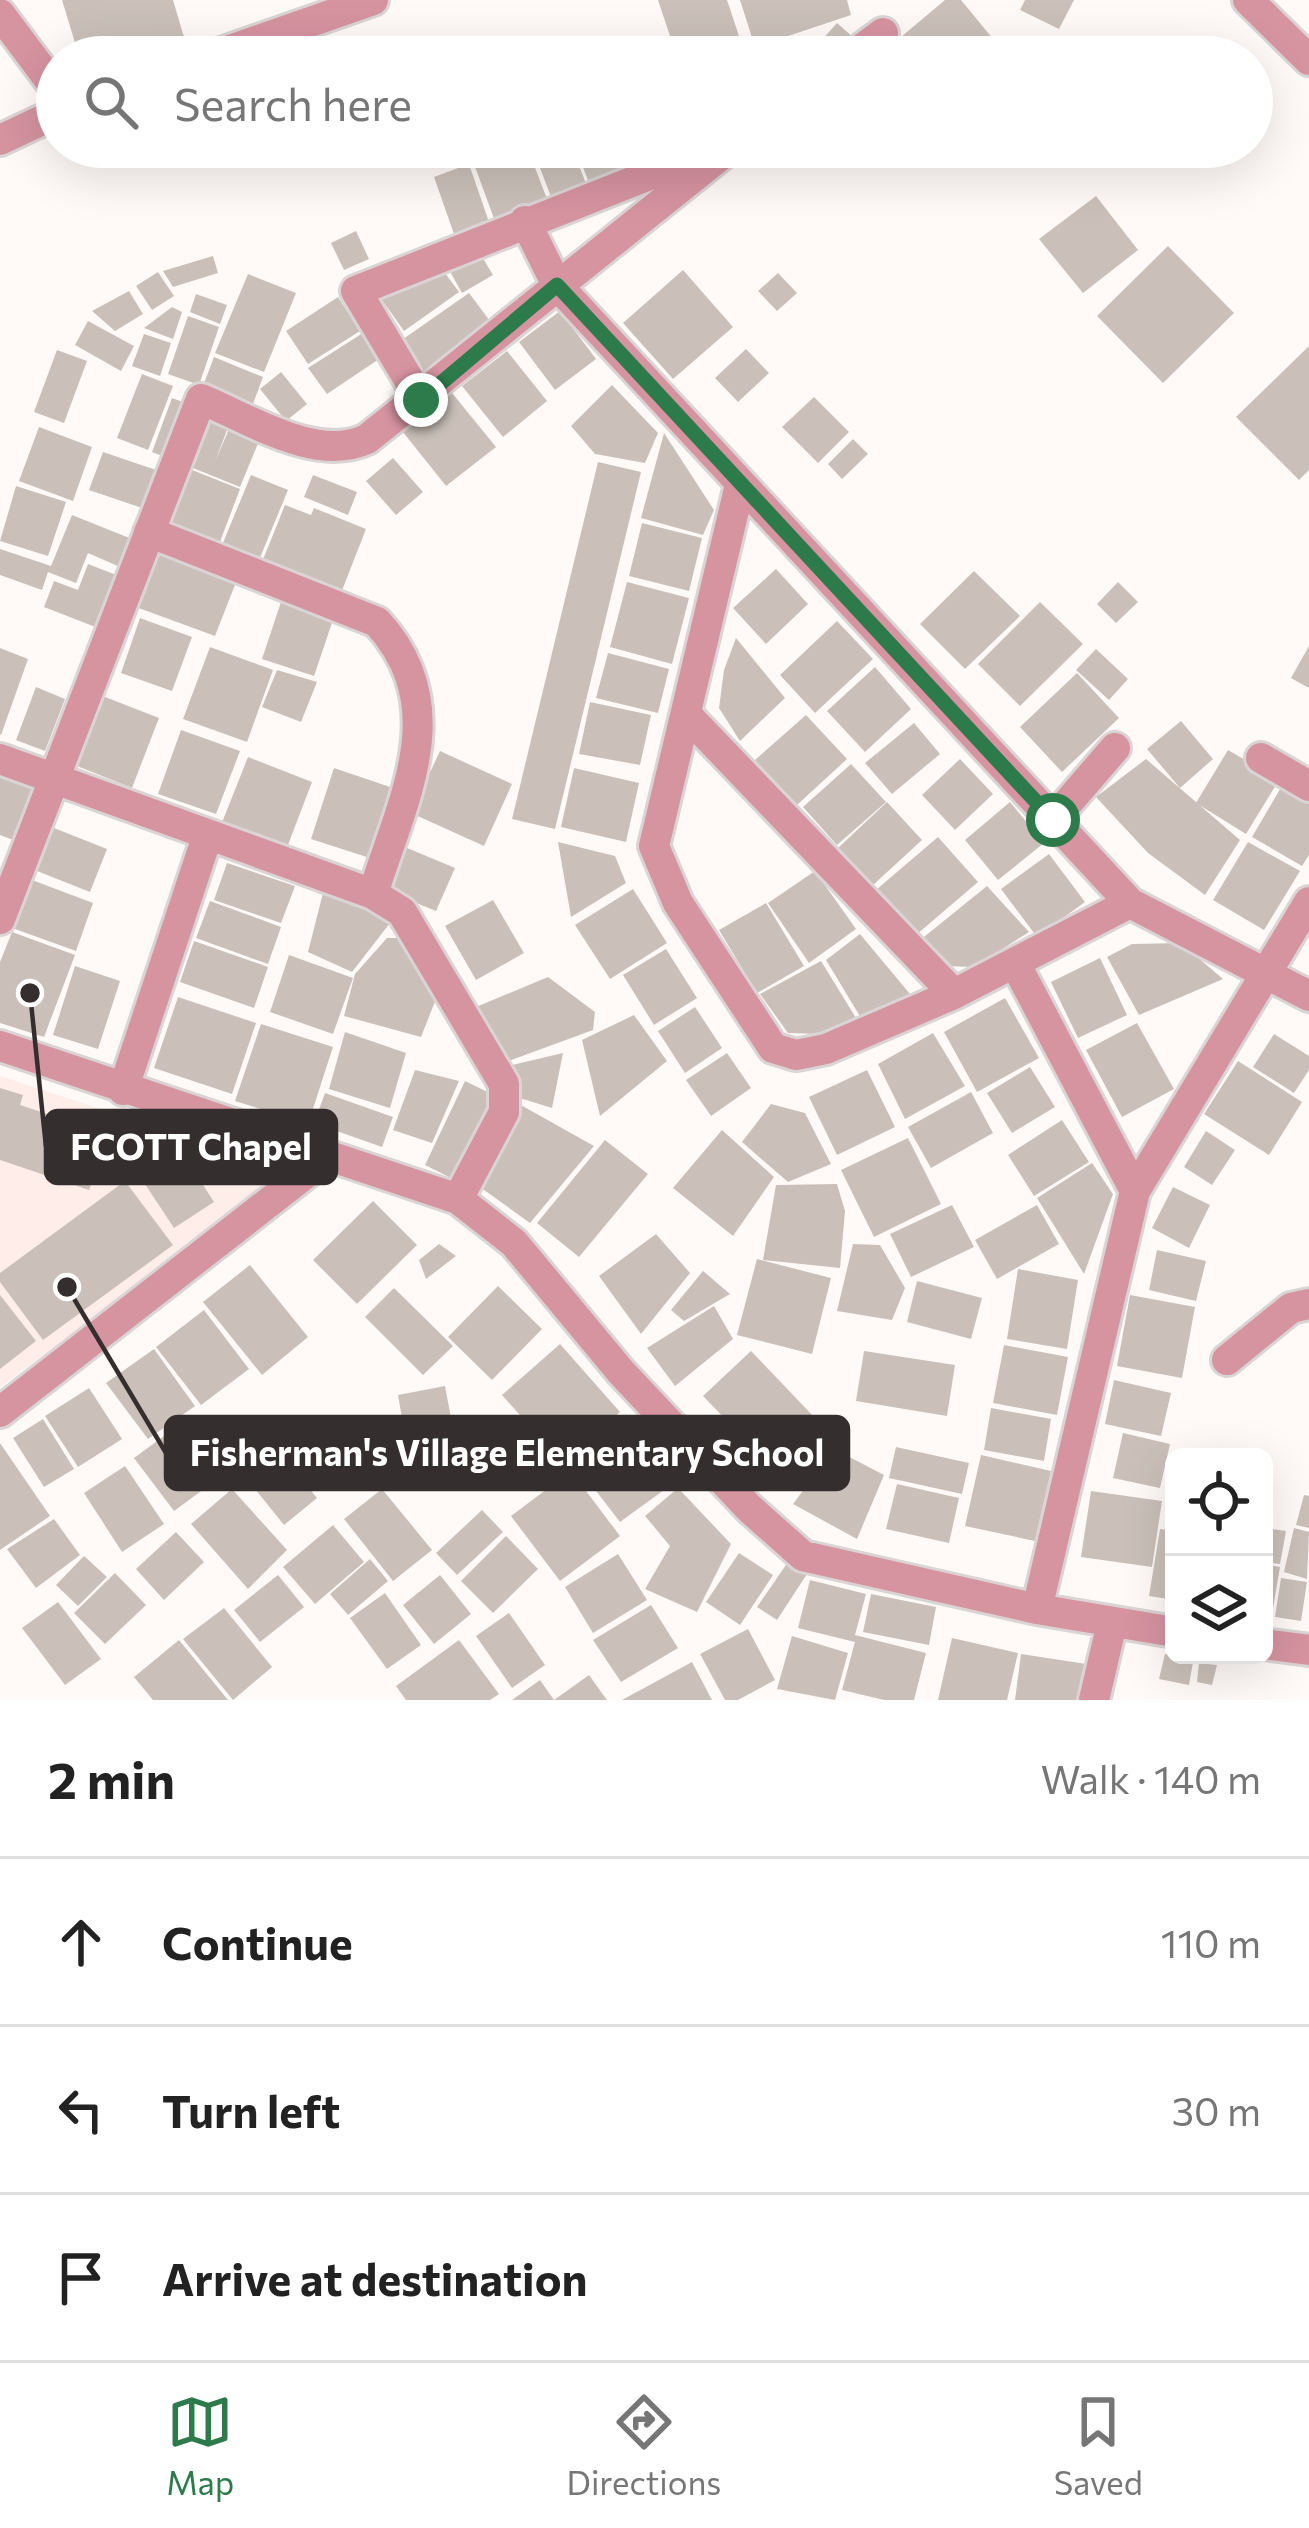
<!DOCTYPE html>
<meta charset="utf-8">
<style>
:root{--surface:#fff;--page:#f2f2f2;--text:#222;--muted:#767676;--line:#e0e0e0;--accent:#2d7b4b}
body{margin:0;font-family:Commissioner,sans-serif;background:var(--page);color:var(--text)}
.controls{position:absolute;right:36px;bottom:36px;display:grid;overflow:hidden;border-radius:18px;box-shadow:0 12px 48px #0002}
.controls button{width:108px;height:108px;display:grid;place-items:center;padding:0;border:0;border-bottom:3px solid var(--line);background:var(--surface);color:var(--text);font:60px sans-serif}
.stop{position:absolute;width:36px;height:36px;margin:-27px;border:9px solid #2d7b4b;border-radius:50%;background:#fff}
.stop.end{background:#2d7b4b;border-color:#fff;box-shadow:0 3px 12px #0008}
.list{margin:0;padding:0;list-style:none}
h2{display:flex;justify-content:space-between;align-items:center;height:156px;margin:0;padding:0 48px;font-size:51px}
h2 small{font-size:39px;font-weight:400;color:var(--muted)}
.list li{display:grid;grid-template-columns:78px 1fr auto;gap:36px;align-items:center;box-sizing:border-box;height:168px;padding:0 48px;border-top:3px solid var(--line)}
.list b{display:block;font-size:45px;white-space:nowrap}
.list em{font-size:39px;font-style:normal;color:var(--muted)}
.icon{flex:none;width:66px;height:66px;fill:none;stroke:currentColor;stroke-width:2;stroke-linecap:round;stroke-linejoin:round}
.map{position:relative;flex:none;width:1309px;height:1700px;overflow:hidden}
.search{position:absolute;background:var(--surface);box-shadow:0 12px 48px #0002;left:36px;right:36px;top:36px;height:132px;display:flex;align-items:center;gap:30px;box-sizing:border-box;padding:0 42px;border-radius:66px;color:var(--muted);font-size:45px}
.sheet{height:660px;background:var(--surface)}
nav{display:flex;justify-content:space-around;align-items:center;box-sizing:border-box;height:168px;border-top:3px solid var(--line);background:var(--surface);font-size:33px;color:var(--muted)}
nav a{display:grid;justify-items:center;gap:6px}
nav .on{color:var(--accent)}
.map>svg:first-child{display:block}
.built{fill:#ffede9}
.building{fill:#cac0b9}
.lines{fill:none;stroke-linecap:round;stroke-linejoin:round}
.minor-casing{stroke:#dad5d4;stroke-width:36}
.minor{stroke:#d693a0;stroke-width:30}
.route{stroke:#2d7b4b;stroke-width:15}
.leader{fill:none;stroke:#342f2e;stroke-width:4.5}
.callout-dot{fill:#342f2e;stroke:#fff;stroke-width:4.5}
.callout{fill:#342f2e;stroke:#342f2e;stroke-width:4.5}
.callout-label{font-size:36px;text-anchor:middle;font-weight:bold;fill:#fff}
</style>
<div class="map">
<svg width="1309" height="1700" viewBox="0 0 1309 1700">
<rect width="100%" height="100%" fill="#fff9f8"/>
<path class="built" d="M0,1076L253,1159L270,1188L0,1387Z"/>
<path class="building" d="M62,0H173L186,44L141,57H107L101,38L76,46Z
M658,0H727L743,48L716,57H677Z
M740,0H847L851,15L755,47Z
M945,0H961L998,45L984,57H908L895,42Z
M1025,0H1074L1059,29L1020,10Z
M837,23L854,38L837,57H816L811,52Z
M485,147H527L549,204L496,224L470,153Z
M532,147H572L588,189L553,202Z
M575,147H690L591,188Z
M469,164L489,222L454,234L434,177Z
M1096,196L1138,250L1083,293L1039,239Z
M356,231L369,259L344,270L331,243Z
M1168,246L1234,313L1163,383L1097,316Z
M478,250L493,275L462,293L448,268Z
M213,256L218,273L173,287L163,271Z
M437,262L459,292L404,331L382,300Z
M683,270L733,327L673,379L623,323Z
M158,272L174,296L152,310L136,286Z
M778,273L797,293L777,311L758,291Z
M248,274L296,293L264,372L215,353Z
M129,291L143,314L115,331L92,311Z
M469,293L496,329L427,384L396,344Z
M196,294L227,305L220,324L190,312Z
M338,297L360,331L308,364L286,331Z
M172,307L182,312L173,339L144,328Z
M560,311L596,359L555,390L519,342Z
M188,316L219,327L199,385L168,374Z
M88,321L134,346L121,371L75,345Z
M366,331L382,357L327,394L308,368Z
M144,334L171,343L160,376L132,366Z
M1309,346V470L1299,480L1236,417Z
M746,349L769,373L738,402L715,378Z
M57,350L87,361L64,423L34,412Z
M507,351L547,401L503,437L462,386Z
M214,357L263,377L250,412L200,394Z
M281,372L307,404L286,421L260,389Z
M142,374L173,386L148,450L117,438Z
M612,385L658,433L645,463L595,454L571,426Z
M448,388L496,447L446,486L399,427Z
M814,397L849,432L818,463L782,427Z
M172,398L194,406L173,460L152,452Z
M201,402L233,414L215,462L234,417L264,429L240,487L178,462Z
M39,427L92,447L73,501L19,481Z
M664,433L714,510L703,535L641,518Z
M853,439L868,454L842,479L828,464Z
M103,452L159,471L145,509L89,490Z
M393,458L423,492L396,515L366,481Z
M598,462L641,472L555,829L512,819Z
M177,464L240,489L218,547L155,523Z
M251,475L288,490L257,565L220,550Z
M313,475L357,492L348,515L304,497Z
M16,486L66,502L48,556L0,541Z
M285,505L311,515L314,508L366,529L341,593L262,562Z
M72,515L132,539L120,567L88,553L76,583L48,572L42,590L0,575V549L51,566Z
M642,523L702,538L689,591L629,576Z
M160,543L240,572L215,636L136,607Z
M88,564L124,578L103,630L44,607L54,581L78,590Z
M776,569L808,604L766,644L733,608Z
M974,571L1020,616L965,669L920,624Z
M627,582L689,598L672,664L610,647Z
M1118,582L1138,602L1116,623L1097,604Z
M284,593L336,611L314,676L262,659Z
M1040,602L1083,644L1020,706L978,664Z
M140,618L192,637L172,691L121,673Z
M837,621L873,659L815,713L780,675Z
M736,638L785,698L740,741L719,708L724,670Z
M1309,646V688L1291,678Z
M210,647L273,670L247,742L183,719Z
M0,648L28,659L1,735L0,734Z
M1096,649L1128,679L1109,700L1076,670Z
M608,653L669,669L658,713L596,698Z
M875,667L911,709L865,752L827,711Z
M277,670L317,682L301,722L262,707Z
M1077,673L1119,718L1062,772L1020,727Z
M36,687L65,699L45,751L16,740Z
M95,693L159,718L132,788L67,762Z
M590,702L651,715L640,765L579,754Z
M806,715L847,759L797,805L755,760Z
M1181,721L1213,759L1180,788L1147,749Z
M914,723L940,754L892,794L865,763Z
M181,730L240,751L216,814L158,794Z
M1228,750L1279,780L1246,834L1196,803Z
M440,751L512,784L484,846L411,813Z
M248,757L312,782L286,850L221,825Z
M960,759L993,794L955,830L922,795Z
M1146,759L1240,840L1205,895L1148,853L1096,797Z
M851,764L886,802L837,845L803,807Z
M334,768L399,790L376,860L311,839Z
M574,768L639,783L626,842L561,827Z
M0,775L34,788L13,840L0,835Z
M1286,779L1309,793V855L1302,866L1252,837Z
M887,802L922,840L872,886L838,848Z
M1010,802L1044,843L998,880L965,840Z
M54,828L107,849L90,892L37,871Z
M938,837L978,882L916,935L876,890Z
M558,842L615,856L626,883L571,917Z
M1248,842L1300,871L1264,930L1213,900Z
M400,845L455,868L436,911L382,889Z
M1049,854L1085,902L1037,937L1001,889Z
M227,863L295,886L281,923L214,900Z
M815,871L856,929L809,963L768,903Z
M32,880L93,903L76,951L15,929Z
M987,886L1029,932L974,967L944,966L919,941Z
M324,889L397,914L352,972L308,952Z
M633,889L667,943L610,979L575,925Z
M493,900L524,953L476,980L445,926Z
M210,901L281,927L268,964L196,938Z
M766,903L804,966L757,993L719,930Z
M12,932L75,955L44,1037L0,1023V962Z
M860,934L910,994L861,1018L826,960Z
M387,938H415L442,984L421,1037L344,1016L355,974Z
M194,941L268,967L254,1008L180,982Z
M1181,943L1223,979L1139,1015L1107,957L1132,944Z
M666,949L697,998L654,1025L623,975Z
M289,955L353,978L333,1034L270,1012Z
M1100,958L1127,1015L1078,1038L1051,982Z
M821,961L856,1018L819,1034L788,1033L760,994Z
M75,966L120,981L98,1049L53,1035Z
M548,977L595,1012L593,1030L503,1063L476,1007Z
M178,997L256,1023L232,1094L154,1068Z
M1005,998L1039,1058L977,1092L944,1032Z
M695,1007L722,1048L685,1073L658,1031Z
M634,1015L667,1061L600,1116L582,1040Z
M1137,1023L1174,1089L1122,1117L1086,1050Z
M261,1024L333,1047L308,1124L235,1101Z
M345,1032L406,1053L390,1108L329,1089Z
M933,1033L965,1086L905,1119L878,1064Z
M1274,1034L1309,1056V1070L1294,1093L1253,1067Z
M563,1053L552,1108L510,1095L504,1067Z
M727,1053L751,1088L711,1116L686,1080Z
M1238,1061L1302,1102L1269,1155L1204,1114Z
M1030,1067L1055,1107L1012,1133L987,1093Z
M415,1070L459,1081L432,1143L393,1130Z
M867,1070L895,1127L837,1155L809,1097Z
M465,1081L502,1099L461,1183L425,1165Z
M0,1088L23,1095L20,1105L108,1134L89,1190L0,1160Z
M971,1092L993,1133L931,1168L908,1127Z
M325,1093L393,1117L382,1147L314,1123Z
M519,1104L594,1146L530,1223L473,1182Z
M771,1104L805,1113L831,1164L788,1182L742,1142Z
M1062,1120L1089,1162L1034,1196L1008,1155Z
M722,1130L774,1177L733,1236L673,1188Z
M1206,1131L1235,1150L1212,1185L1184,1167Z
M908,1138L941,1204L874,1237L841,1170Z
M605,1140L648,1174L579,1257L537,1223Z
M178,1146L214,1202L174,1228L137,1172Z
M1092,1163L1113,1194L1084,1274L1037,1198Z
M125,1181L173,1245L43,1340L0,1282V1273Z
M837,1184L845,1211L840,1268L763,1260L776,1185Z
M1173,1187L1210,1205L1189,1248L1152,1228Z
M373,1201L417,1245L357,1304L313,1260Z
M952,1205L974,1247L911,1277L890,1234Z
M1037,1205L1059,1244L997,1279L975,1240Z
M656,1234L690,1273L641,1334L599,1276Z
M439,1244L456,1256L426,1279L419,1260Z
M853,1244L880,1245L905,1288L892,1320L837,1311Z
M1157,1250L1206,1261L1196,1301L1149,1290Z
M757,1259L831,1278L812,1354L737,1335Z
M250,1265L308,1337L262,1375L203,1302Z
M1018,1269L1078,1280L1067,1349L1007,1339Z
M703,1271L730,1294L684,1321L671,1310Z
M917,1281L982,1298L971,1339L907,1322Z
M498,1286L542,1329L492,1380L448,1337Z
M394,1288L453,1346L423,1375L365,1317Z
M0,1295L36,1341L0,1369Z
M1130,1295L1195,1307L1182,1378L1117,1366Z
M714,1306L733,1339L675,1386L647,1348Z
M204,1310L249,1369L201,1405L156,1347Z
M560,1344L620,1412L563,1463L502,1395Z
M1004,1345L1068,1357L1057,1415L993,1403Z
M154,1349L195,1406L148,1439L106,1383Z
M751,1351L837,1441L790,1486L703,1396Z
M864,1351L955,1365L947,1416L856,1401Z
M1114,1380L1171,1393L1161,1436L1105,1424Z
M445,1386L458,1455L410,1464L398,1395Z
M89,1388L122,1439L78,1467L45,1416Z
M991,1408L1051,1419L1044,1461L984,1450Z
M43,1419L74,1469L44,1487L13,1438Z
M183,1422L223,1475L174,1511L134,1458Z
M615,1428L664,1490L620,1522L573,1461Z
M1123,1433L1170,1444L1160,1488L1113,1478Z
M0,1443L50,1516L0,1550Z
M896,1447L969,1463L962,1494L889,1478Z
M834,1449L884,1475L857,1539L793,1504Z
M981,1455L1051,1471L1035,1541L965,1526Z
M284,1457L317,1498L284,1525L251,1484Z
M125,1466L164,1524L122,1552L84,1493Z
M571,1471L620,1536L560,1581L511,1516Z
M897,1484L959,1498L949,1543L886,1529Z
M678,1488L731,1544L697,1612L645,1589L670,1546L645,1516Z
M232,1489L287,1550L248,1589L191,1524Z
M382,1489L432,1550L393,1581L344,1519Z
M1091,1491L1162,1501L1152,1567L1081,1557Z
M1304,1495L1309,1496V1528L1296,1525Z
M482,1510L503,1532L457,1575L436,1553Z
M54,1519L80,1555L36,1588L7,1549Z
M333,1525L364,1562L315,1604L283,1567Z
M1264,1528L1286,1531L1280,1564L1264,1562Z
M1294,1528L1309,1532L1307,1579L1284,1572Z
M1160,1529L1174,1531V1600L1149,1596Z
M176,1532L204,1562L164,1600L136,1569Z
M506,1536L538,1569L493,1613L461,1581Z
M739,1553L773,1575L740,1625L706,1602Z
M618,1554L647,1600L593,1633L565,1587Z
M84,1556L107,1577L78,1606L56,1585Z
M370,1559L388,1581L348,1615L330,1594Z
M788,1562L807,1574L777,1620L757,1607Z
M1264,1564L1280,1567L1272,1614L1264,1613Z
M115,1573L146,1605L105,1644L74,1613Z
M278,1575L304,1607L260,1642L234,1610Z
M440,1575L471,1614L434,1644L403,1605Z
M1281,1578L1307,1582L1301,1621L1275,1617Z
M810,1580L866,1594L855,1635L926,1653L914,1700H884L842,1690L855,1642L798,1628Z
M385,1593L421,1645L387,1669L350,1618Z
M871,1594L936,1607L929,1645L863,1632Z
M58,1602L101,1659L65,1685L22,1628Z
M651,1605L678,1648L621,1682L593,1640Z
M224,1608L272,1667L233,1700L183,1639Z
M509,1613L545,1665L512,1688L476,1636Z
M748,1629L775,1680L738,1700H725L700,1654Z
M792,1636L848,1653L835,1700L777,1689Z
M952,1638L1018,1653L1007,1700H938Z
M179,1640L228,1700H153L134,1677Z
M459,1640L499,1694L490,1700H406L396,1686Z
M1021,1654L1093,1665L1088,1700H1015Z
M1165,1654L1193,1662L1189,1685L1159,1679Z
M692,1662L712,1700H622Z
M1199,1663L1217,1665L1212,1685L1197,1682Z
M589,1675L607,1700H512L540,1680L554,1700Z"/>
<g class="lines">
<defs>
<path id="minor" d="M1248,0L1309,60
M0,14L57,90
M210,57L373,0
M851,57L883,33
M0,140L57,113
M525,221L557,285L1130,903L1309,996
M421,400L356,291L710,151
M740,485L654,846L678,903L773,1048L796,1055L826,1049L954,994L1130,903
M149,532L377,622C455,707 402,800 373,894
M686,714L954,994
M1261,758L1309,786
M0,759L373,894L402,912L504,1084V1112L458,1199
M1053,820L1115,748
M0,919L201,399C250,419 316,463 367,439L731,147
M1015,963L1135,1191
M0,1046L458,1199L514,1243L621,1372L749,1508L803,1556L1037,1609L1174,1632
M123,1090L207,837
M1227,1360L1291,1308L1309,1304
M0,1412L327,1157
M1037,1609L1135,1191L1309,902
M1264,1644L1309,1650
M1094,1700L1112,1623"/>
</defs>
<use href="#minor" class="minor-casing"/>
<use href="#minor" class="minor"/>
</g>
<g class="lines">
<path class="route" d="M421,400L557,285L1053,820"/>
</g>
<path class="leader" d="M30 993L46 1147M67 1287L166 1453"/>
<g class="callout-dot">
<circle cx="30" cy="993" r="12"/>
<circle cx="67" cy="1287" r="12"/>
</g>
<g class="callout">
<rect x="46" y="1111" width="290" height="72" rx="12"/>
<rect x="166" y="1417" width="682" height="72" rx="12"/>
</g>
<g class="callout-label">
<text x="191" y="1160">FCOTT Chapel</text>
<text x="507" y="1466">Fisherman's Village Elementary School</text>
</g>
</svg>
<div class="controls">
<button><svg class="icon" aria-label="locate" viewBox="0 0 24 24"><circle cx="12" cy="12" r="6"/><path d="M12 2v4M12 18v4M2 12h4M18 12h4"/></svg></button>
<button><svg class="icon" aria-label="layers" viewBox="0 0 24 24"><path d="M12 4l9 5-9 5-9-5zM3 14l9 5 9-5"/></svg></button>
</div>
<div class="stop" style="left:1053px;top:820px"></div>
<div class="stop end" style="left:421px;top:400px"></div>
<div class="search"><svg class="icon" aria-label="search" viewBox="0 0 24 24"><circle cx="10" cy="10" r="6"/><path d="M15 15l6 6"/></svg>Search here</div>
</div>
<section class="sheet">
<h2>2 min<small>Walk · 140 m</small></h2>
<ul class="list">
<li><svg class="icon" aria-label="ahead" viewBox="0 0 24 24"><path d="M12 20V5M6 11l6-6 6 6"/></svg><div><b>Continue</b></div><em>110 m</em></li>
<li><svg class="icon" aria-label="left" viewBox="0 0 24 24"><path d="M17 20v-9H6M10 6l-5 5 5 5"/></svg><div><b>Turn left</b></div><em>30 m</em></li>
<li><svg class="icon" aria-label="arrive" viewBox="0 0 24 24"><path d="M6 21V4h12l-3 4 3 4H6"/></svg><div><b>Arrive at destination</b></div></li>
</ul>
</section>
<nav>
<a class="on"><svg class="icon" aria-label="map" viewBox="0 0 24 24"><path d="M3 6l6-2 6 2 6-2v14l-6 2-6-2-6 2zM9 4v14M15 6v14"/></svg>Map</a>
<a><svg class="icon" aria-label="directions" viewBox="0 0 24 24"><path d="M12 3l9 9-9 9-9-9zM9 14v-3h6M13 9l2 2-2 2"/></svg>Directions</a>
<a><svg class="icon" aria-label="saved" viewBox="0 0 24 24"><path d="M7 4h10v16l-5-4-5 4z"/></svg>Saved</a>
</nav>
